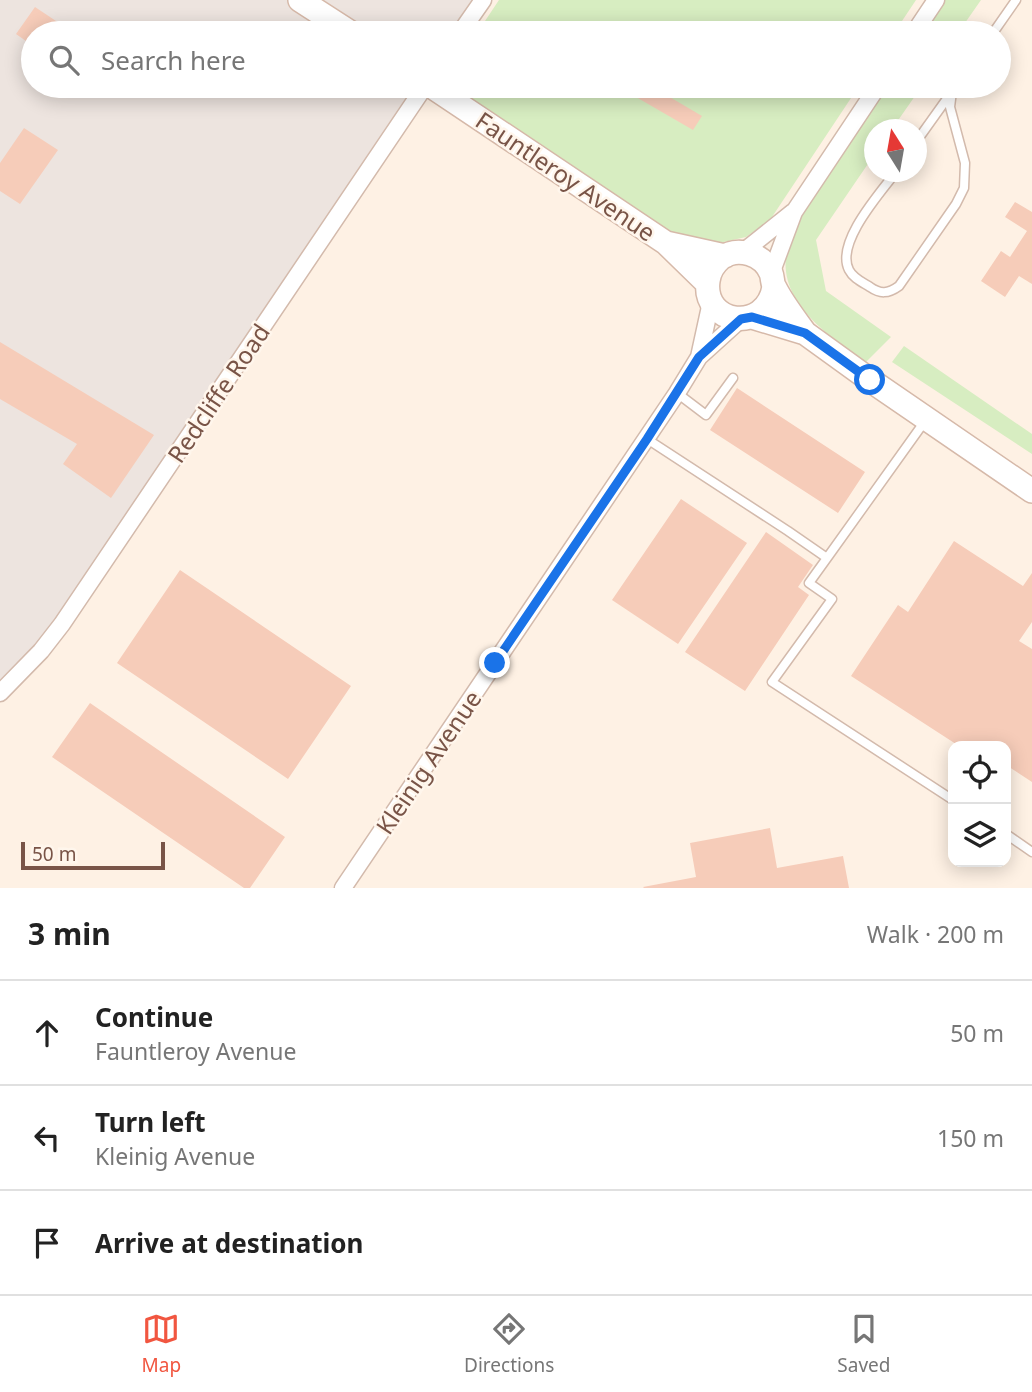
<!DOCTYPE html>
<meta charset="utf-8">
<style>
:root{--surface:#fff;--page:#f6f6f6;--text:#222;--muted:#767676;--line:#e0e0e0;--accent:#f15640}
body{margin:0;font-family:"Noto Sans",sans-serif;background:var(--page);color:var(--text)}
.controls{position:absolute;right:21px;bottom:21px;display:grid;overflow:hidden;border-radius:14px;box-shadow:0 4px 18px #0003}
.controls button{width:63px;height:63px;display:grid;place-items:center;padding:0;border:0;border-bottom:2px solid var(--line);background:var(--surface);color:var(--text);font:35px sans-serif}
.compass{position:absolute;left:864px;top:119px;width:63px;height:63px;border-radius:50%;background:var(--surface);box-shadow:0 4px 18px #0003;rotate:349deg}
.scale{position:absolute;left:21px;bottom:18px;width:144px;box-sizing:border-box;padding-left:7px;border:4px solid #795447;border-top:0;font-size:19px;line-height:24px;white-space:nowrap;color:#795447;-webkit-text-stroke:5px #fff6ec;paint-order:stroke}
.stop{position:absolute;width:21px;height:21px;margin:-16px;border:5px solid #1a73e8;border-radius:50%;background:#fff}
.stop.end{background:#1a73e8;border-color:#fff;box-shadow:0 2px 7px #0008}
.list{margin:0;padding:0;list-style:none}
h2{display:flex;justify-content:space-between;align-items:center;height:91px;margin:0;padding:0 28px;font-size:30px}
h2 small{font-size:23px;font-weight:400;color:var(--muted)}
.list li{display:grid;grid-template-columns:46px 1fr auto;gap:21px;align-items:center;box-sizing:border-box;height:105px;padding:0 28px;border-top:2px solid var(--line)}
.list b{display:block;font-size:26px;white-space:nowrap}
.list p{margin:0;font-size:23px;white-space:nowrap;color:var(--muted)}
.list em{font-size:23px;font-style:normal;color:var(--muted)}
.icon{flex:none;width:38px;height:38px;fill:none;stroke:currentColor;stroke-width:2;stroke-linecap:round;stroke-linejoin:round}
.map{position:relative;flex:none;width:1032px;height:888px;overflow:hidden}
.search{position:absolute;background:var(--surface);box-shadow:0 4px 18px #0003;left:21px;right:21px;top:21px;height:77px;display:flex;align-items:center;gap:18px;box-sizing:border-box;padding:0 24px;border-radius:38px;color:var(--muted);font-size:26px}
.sheet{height:406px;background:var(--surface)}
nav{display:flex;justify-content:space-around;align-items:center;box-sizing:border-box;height:98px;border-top:2px solid var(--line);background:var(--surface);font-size:19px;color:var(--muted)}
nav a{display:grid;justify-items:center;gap:4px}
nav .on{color:var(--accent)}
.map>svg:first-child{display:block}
.industrial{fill:#ede4df}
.green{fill:#d7edc1}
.building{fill:#f6ccb9}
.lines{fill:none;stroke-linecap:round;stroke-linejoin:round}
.lane-casing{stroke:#d3baac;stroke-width:11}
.street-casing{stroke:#d3baac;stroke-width:19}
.secondary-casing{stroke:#d6b9a9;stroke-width:26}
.lane{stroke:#fff;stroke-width:8}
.street{stroke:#fff;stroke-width:16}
.secondary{stroke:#fff;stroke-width:23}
.route{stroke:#1a73e8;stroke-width:9}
.labels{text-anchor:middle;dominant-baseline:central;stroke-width:5;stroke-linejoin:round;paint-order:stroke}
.street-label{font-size:24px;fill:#795447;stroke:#fff6ec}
</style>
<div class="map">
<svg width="1032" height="888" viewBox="0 0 1032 888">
<rect width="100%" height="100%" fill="#fef1e4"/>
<path class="industrial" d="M0,0H483L460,33H33V86H425L62,625L0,693Z"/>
<path class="green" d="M499,0H916L894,33H477Z
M945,0H981L958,33H923Z
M447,86H859L770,220L746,237L719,243L679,238Z
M888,86H922L892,129L874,130V155L816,240L826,291L891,337L865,363C832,337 780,305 786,256C788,243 794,230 799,219Z
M904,346L1032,434V454L892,362Z"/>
<path class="building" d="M35,7L68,29L65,33H33V46L16,34Z
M617,86H651L702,116L693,130Z
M24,128L58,150L20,204L0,191V163Z
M1015,202L1032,212V284L1019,276L1005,297L981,281L1001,251L1010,257L1027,231L1005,217Z
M0,342L154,435L111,498L63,464L77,444L0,399Z
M737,388L865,472L838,513L710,430Z
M681,499L747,543L678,644L612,600Z
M766,532L813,565L798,587L809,595L745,691L685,652Z
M954,541L1023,586L1032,573V622L1019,641L1032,649V782L1006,765V746H959L851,676L898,605L908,612Z
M180,570L351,686L288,779L117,663Z
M90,703L285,837L250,888H244L52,757Z
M770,828L777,868L843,856L849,888H644L643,887L696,877L690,843Z"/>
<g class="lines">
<defs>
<path id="lane" d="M993,33L1016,0
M916,142L956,86
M896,172C880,193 835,243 849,270C853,278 862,282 870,287C880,294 888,294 899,286L956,204L964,188L965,163L950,107L952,91
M677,393L706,415L733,378
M647,439L788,531L827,558L809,583L832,599L772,682L953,800
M827,558L925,421
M1006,834L1032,852"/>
<path id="street" d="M460,33L483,0
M914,33L936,0
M743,252L793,212
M771,274L794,212L878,86
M699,357L741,319
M0,693L41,651L62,624L425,86
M343,888L677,393L699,357L711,302"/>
<path id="secondary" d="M300,0L351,33
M431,86L666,243L707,283
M666,243L725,256
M774,287C766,334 702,325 708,281C709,272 714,264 721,258C738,246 763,254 771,273C773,278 772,284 775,288C783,304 795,319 805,333
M752,317L805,333L870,380L1032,491"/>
</defs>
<use href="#lane" class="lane-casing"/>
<use href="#street" class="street-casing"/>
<use href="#secondary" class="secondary-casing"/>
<use href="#lane" class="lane"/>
<use href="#street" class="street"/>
<use href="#secondary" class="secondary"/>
</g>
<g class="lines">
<path class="route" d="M495,663L647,439L699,357L741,319L752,317L805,333L870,380"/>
</g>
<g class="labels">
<g class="street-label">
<text transform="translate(566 176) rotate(34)">Fauntleroy Avenue</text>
<text transform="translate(218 393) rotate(-56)">Redcliffe Road</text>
<text transform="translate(428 762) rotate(-56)">Kleinig Avenue</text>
</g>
</g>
</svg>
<div class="controls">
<button><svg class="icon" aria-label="locate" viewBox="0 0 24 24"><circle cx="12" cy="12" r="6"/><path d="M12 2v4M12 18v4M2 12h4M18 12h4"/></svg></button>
<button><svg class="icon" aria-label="layers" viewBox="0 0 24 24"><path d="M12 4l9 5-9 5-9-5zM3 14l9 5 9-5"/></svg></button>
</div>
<svg class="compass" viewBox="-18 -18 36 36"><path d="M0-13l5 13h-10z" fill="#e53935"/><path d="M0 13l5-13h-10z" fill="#767676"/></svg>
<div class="scale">50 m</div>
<div class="stop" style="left:870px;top:380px"></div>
<div class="stop end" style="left:495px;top:663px"></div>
<div class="search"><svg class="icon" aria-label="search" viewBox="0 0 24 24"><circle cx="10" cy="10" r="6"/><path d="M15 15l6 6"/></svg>Search here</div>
</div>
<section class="sheet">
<h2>3 min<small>Walk · 200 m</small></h2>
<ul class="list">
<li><svg class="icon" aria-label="ahead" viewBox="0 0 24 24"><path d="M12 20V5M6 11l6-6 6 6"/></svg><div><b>Continue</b><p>Fauntleroy Avenue</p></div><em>50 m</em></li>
<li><svg class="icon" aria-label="left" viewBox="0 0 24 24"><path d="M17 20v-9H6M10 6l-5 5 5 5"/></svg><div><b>Turn left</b><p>Kleinig Avenue</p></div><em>150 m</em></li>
<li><svg class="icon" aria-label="arrive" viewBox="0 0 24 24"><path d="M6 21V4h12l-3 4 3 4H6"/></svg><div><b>Arrive at destination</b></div></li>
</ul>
</section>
<nav>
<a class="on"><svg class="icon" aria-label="map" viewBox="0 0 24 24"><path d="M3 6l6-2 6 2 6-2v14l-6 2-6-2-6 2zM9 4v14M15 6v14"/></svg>Map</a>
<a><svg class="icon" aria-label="directions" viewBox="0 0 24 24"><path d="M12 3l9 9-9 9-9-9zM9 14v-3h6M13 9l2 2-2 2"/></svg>Directions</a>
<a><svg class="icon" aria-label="saved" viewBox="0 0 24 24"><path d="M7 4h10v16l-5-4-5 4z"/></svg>Saved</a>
</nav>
